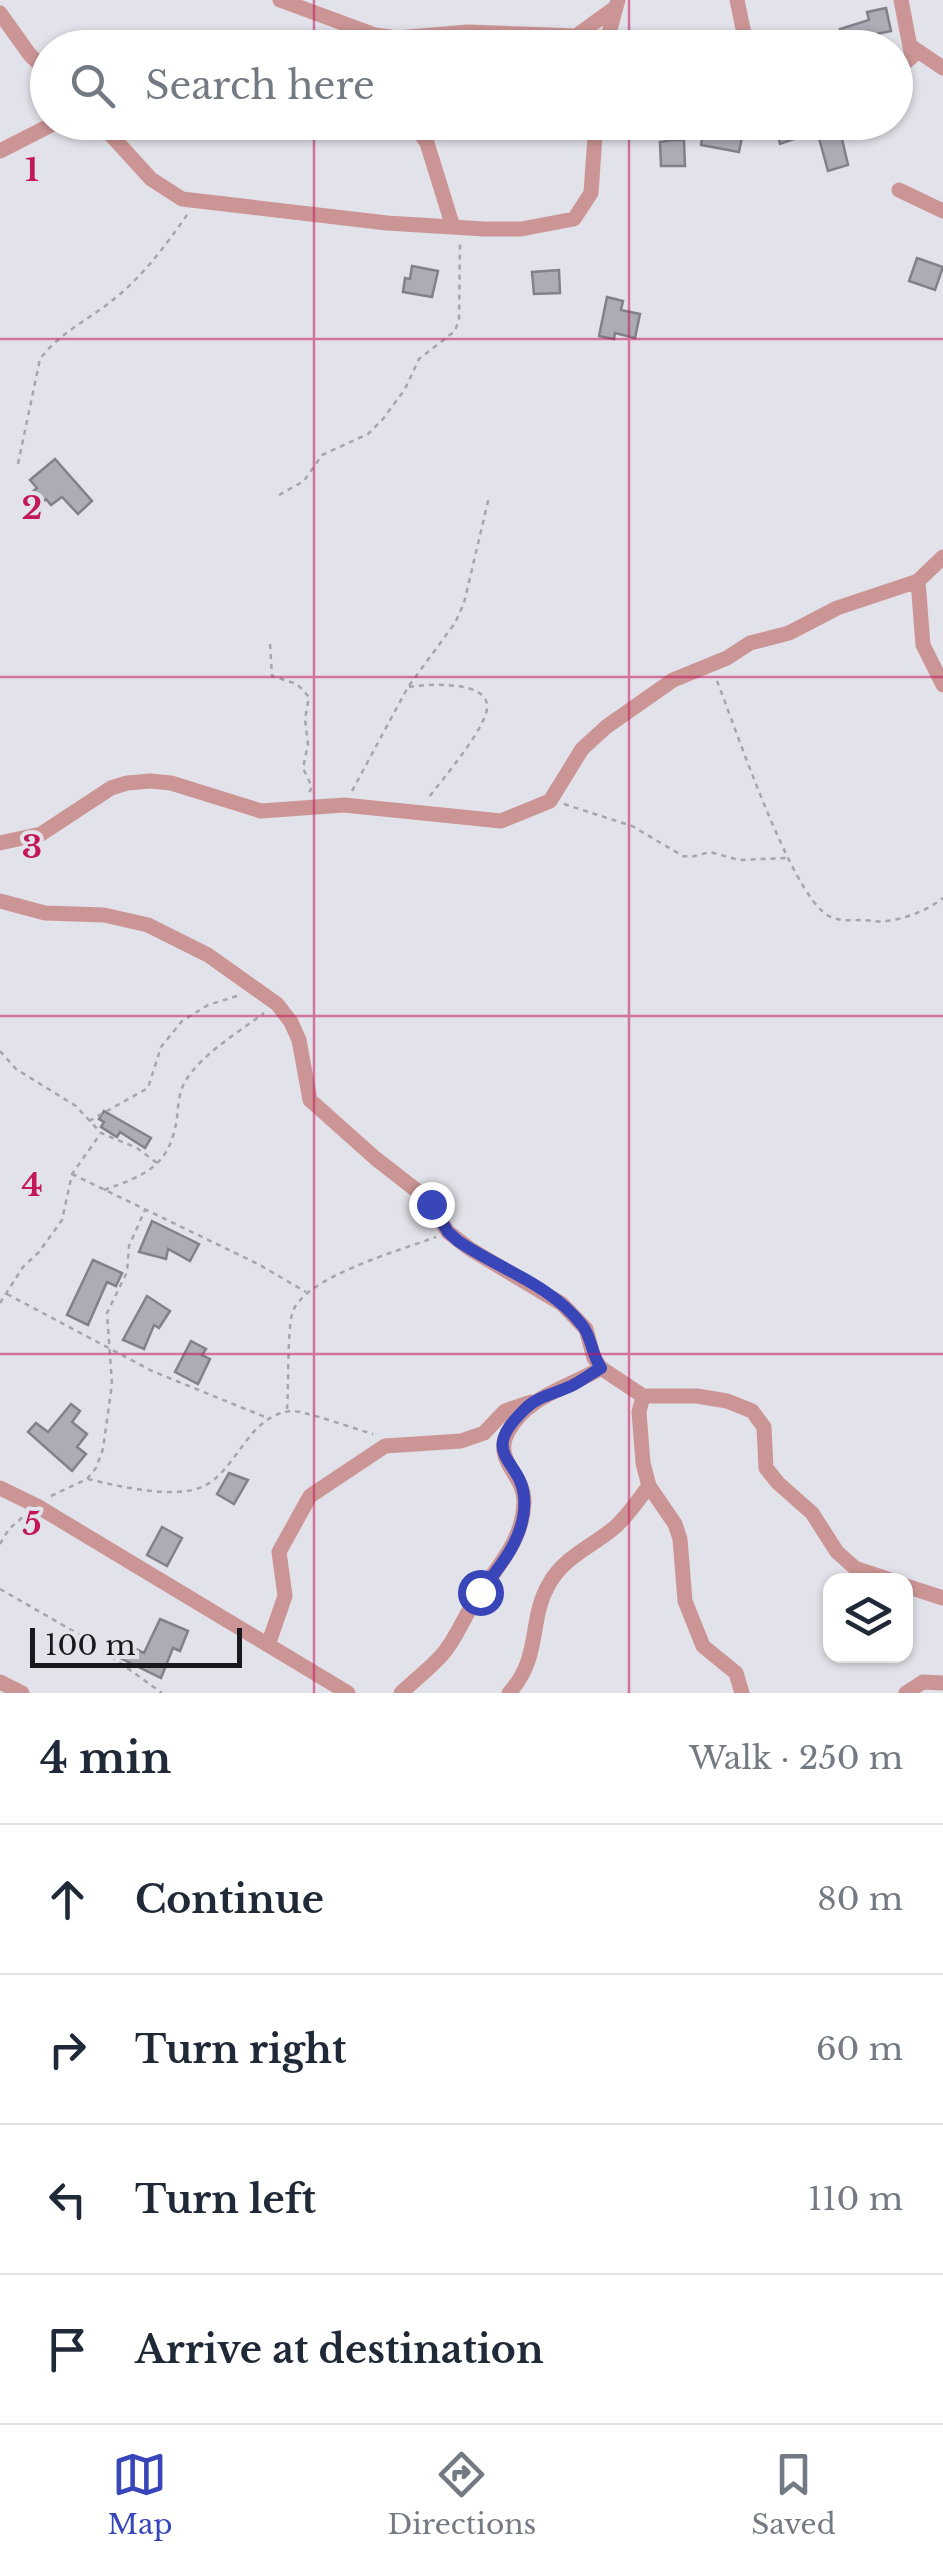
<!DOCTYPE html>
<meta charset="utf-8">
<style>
:root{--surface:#fff;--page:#f2f2f3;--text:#1f2937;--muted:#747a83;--line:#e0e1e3;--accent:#3846b9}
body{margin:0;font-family:"Libre Baskerville",serif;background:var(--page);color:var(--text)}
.controls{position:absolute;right:30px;bottom:30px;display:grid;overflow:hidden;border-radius:20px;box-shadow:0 2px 8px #0004}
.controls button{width:90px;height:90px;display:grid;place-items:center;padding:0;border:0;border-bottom:2px solid var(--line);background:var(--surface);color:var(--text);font:50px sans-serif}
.scale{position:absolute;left:30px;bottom:25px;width:212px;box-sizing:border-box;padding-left:10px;border:5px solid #19191c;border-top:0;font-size:28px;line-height:35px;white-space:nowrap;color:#19191c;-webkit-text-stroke:8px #e2e2ea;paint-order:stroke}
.stop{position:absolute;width:30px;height:30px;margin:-22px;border:8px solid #3846b9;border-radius:50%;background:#fff}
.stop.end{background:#3846b9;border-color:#fff;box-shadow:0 2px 10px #0008}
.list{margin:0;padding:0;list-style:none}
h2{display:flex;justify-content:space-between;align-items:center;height:130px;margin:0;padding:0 40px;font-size:42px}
h2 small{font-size:32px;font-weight:400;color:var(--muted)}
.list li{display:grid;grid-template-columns:65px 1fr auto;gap:30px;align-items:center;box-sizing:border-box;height:150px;padding:0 40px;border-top:2px solid var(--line)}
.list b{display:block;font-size:38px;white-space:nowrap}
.list em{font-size:32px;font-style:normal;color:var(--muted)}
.icon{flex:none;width:55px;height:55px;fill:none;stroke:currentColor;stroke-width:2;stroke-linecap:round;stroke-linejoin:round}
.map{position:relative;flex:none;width:943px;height:1693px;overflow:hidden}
.search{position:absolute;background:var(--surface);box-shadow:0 2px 8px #0004;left:30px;right:30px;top:30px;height:110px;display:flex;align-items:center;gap:25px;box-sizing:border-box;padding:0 35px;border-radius:55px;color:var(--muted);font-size:38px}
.sheet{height:730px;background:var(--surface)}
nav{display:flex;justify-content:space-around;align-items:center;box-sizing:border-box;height:140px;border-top:2px solid var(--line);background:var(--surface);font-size:28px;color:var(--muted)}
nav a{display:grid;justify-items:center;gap:5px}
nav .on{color:var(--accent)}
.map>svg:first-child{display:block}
.building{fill:#acacb4;stroke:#828189;stroke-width:2.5}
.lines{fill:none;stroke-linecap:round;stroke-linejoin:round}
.path{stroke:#a5a5ab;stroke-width:2.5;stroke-dasharray:5 5;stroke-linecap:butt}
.minor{stroke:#cc9595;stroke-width:15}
.route{stroke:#3846b9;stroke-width:12}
.grid{fill:none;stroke:#c2185b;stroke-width:2.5;stroke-opacity:0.55}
.grid-label{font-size:32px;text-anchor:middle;font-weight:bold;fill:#c2185b;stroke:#e2e2ea;stroke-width:8;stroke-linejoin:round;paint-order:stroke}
</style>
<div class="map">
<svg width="943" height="1693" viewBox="0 0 943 1693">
<rect width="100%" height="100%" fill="#e2e2ea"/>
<path class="building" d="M886,8L891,31L862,37L865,48H846L840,29L869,20L867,12Z
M774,122H838L848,165L828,171L817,131L780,144Z
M717,127L743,132L739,152L701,145L703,133L716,135Z
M673,140H684L685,166H661L660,142Z
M917,258L943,267L935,290L909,281Z
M412,266L438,271L432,297L403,292L405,278L410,279Z
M559,270L560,293L534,294L532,272Z
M607,297L623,301L621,310L640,314L635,338L615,333L614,339L599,336Z
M55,459L92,501L78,514L62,497L51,505L46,499L41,504L31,493L37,488L30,480Z
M104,1111L151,1138L145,1148L120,1132L117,1137L101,1127L104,1122L99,1119Z
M152,1221L199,1244L190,1261L168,1249L166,1259L139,1252Z
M93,1260L122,1273L116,1286L107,1282L88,1325L67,1315Z
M147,1296L170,1311L159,1328L154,1325L144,1349L123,1340Z
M191,1341L206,1349L202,1355L210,1359L198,1384L175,1372Z
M71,1404L80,1411L72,1422L87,1434L77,1447L86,1454L72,1471L28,1432L36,1423L48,1432Z
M229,1473L248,1480L234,1504L217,1494Z
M162,1527L182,1538L167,1566L147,1555Z
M160,1619L188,1631L180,1651L173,1648L161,1678L114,1655L121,1641L144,1653Z"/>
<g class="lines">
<path class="path" d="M18,464L40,359C59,333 90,319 114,299C144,275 165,246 187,215
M279,495L304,481L322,455L368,434L383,419L405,389L419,359L455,331L459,319L460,244
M270,644L272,676L297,684L309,697L305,719L308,744L303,768L312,787L309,793
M717,681C736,729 790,891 827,915C842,924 856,918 872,921C893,924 926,912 943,898
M409,687C427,684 445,684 463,687C473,689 485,693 487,704C491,723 441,781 429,797
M352,791L408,687L455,623L464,603L489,497
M564,804L632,826L683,856L691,857L710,852L739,860L787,858
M0,1051L16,1069L76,1106L101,1133L137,1148L157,1163
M89,1121L148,1088L161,1047L182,1021L208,1005L237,996
M72,1174L258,1264L306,1292
M104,1190C146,1175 170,1166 177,1118C178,1106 179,1091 186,1080C203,1053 239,1032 264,1013
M7,1294L152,1371L270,1419
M0,1303L23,1267L39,1252L62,1220L72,1174L101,1133
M287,1409C289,1384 287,1336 292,1314C302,1277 402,1250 436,1237
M88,1479C116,1486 177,1500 204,1486C238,1469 247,1417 290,1411C300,1409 358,1430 373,1434
M51,1496L87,1479L96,1468L103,1449L112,1384L107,1313L127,1272L129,1246L145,1210
M0,1544L9,1529L24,1516
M0,1589L87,1639L162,1693"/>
<path class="minor" d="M280,0L375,35L397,38L468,32L576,36L616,7L618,0
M737,0L747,48
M0,13L30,55L48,72
M912,47L943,68
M336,48L375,35
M605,48L616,7
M896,70L912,57L901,0
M99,122L151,179L182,199L387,223L484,229H521L574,219L591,193L596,122
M412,122L427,143L453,227
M0,151L57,122
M899,190L943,211
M918,581L923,645L943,685
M0,843L41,834L111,788L127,783L150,781L171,783L261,811L344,805L501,821L550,801L582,749L606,727L673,680L727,658L750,643L789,633L837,608L918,581L943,557
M0,901L45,913L104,915L148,925L208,955L277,1004L291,1022L299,1040L310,1100L375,1158L425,1197L448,1232L470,1249L562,1304L586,1329L594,1358L601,1368L643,1396H697L727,1401L752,1411L764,1427L766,1468L778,1483L812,1513L837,1552L855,1568L891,1580
M643,1396L639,1412L643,1463L649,1486L675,1524L680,1539L685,1601L703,1646L736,1673L742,1693
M0,1488L37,1506L348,1693
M906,1586L943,1598
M268,1645L285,1596L279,1552L310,1496L385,1446L461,1441L484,1433L505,1411L531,1402
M0,1682L22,1693
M401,1693C414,1681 429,1669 441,1656C455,1641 462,1621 473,1604C493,1570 523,1544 524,1502C525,1475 492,1460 508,1432C527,1396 568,1388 601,1368
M509,1693C542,1657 528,1620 549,1584C564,1557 591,1547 614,1528C627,1517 638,1500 649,1486
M906,1693L923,1682L943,1683"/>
</g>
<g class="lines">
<path class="route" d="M431,1204L448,1232L458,1241C499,1269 550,1284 582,1325C592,1337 591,1354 601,1368C592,1373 584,1379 575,1384C559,1393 539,1395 526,1408C476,1455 521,1459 524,1496C528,1533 502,1565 480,1592"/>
</g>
<path class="grid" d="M314,0V48M629,0V48M314,122V1693M629,122V1693M0,339H943M0,677H943M0,1016H943M0,1354H943"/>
<g class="grid-label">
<text x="32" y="181">1</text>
<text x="32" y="519">2</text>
<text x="32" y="858">3</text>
<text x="32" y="1196">4</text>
<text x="32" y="1535">5</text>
</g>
</svg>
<div class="controls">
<button><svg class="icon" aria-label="layers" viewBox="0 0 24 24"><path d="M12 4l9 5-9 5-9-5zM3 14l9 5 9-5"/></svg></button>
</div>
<div class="scale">100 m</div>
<div class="stop" style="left:480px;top:1592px"></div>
<div class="stop end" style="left:431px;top:1204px"></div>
<div class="search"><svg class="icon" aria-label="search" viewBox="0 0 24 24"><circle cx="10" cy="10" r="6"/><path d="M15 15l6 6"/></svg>Search here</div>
</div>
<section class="sheet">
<h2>4 min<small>Walk · 250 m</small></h2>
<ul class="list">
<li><svg class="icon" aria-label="ahead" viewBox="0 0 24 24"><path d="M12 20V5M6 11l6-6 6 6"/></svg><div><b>Continue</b></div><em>80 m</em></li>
<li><svg class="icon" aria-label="right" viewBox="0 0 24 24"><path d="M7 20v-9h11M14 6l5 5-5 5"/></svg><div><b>Turn right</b></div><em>60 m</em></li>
<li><svg class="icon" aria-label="left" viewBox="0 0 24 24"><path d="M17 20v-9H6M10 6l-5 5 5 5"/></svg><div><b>Turn left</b></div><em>110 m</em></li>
<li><svg class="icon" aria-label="arrive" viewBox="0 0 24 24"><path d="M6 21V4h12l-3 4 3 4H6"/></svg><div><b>Arrive at destination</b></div></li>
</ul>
</section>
<nav>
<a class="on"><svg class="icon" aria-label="map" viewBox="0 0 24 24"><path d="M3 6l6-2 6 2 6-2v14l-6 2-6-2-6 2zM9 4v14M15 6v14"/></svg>Map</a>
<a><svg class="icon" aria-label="directions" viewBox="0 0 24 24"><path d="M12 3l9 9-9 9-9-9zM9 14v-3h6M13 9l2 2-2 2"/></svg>Directions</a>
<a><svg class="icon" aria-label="saved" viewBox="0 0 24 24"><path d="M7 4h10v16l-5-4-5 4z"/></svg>Saved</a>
</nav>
